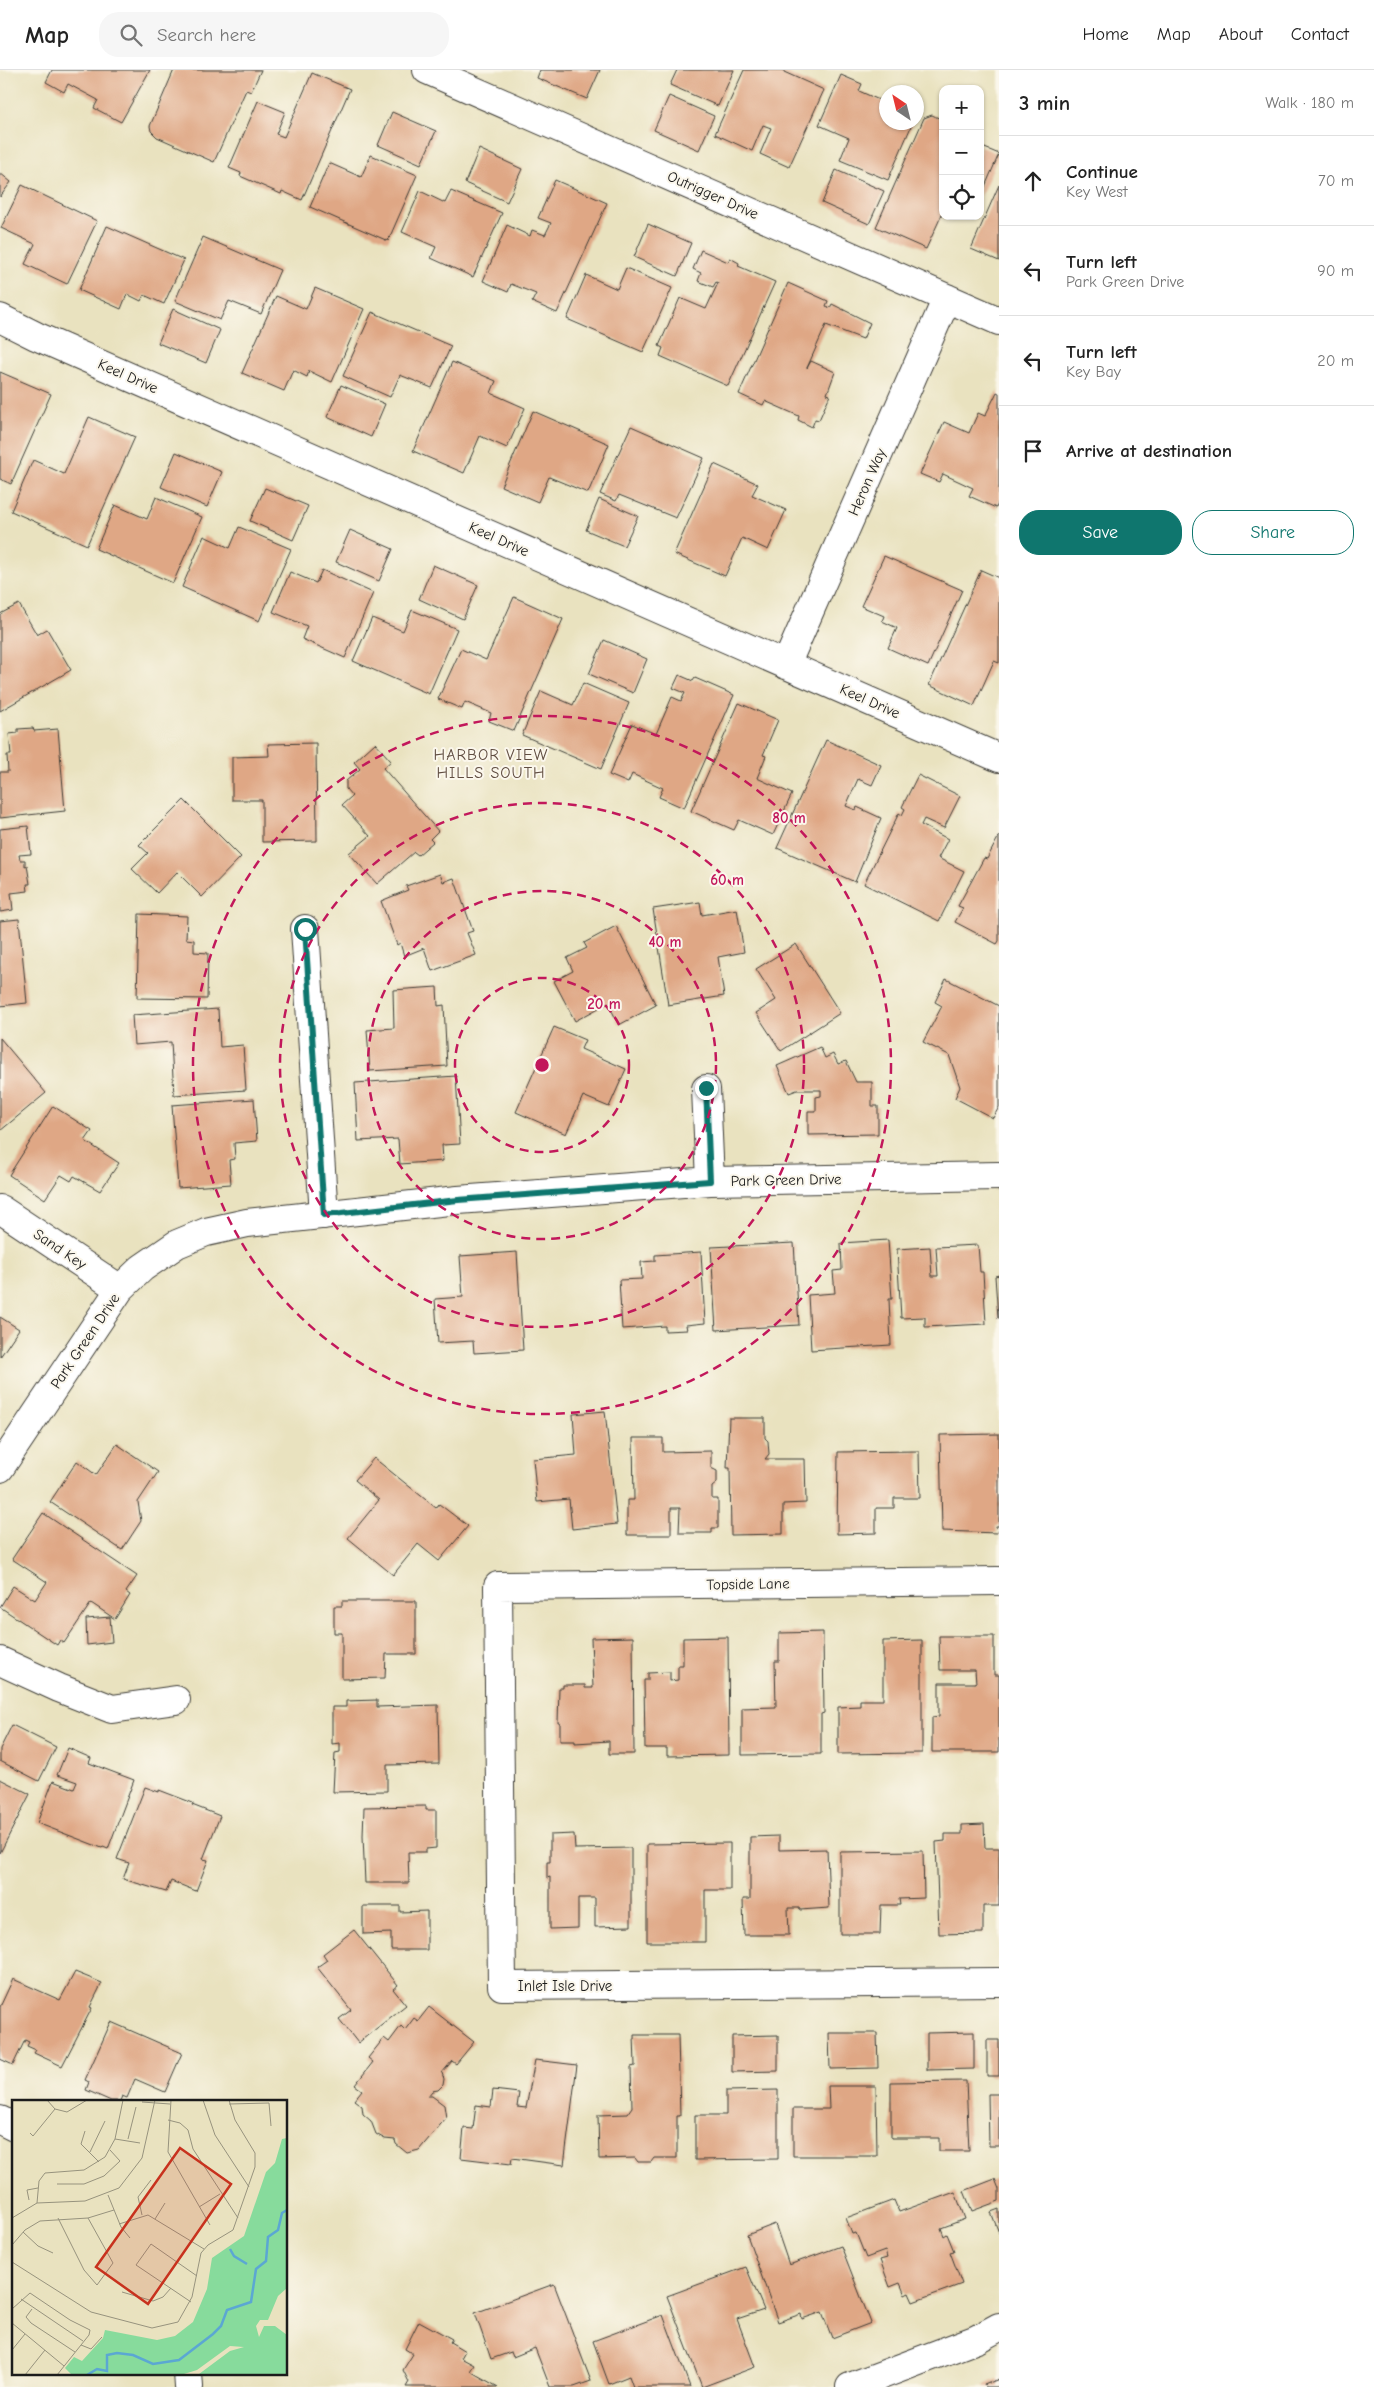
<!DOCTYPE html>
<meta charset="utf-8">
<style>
:root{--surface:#fff;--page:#f6f6f6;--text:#222;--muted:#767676;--line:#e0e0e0;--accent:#0f766e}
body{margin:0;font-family:"Comic Neue",sans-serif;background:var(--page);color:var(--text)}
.controls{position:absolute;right:15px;top:15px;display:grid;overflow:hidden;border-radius:10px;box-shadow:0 1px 4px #0004}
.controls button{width:45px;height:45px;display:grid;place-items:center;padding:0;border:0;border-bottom:1px solid var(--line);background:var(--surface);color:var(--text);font:25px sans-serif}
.compass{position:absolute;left:879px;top:15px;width:45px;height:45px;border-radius:50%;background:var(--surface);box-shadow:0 1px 4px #0004;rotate:325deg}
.stop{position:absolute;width:15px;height:15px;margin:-11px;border:4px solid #0f766e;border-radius:50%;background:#fff}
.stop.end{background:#0f766e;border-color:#fff;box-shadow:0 1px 5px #0008}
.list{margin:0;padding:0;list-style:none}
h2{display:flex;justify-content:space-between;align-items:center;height:65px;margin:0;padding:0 20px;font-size:21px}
h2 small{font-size:16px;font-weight:400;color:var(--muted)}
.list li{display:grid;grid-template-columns:32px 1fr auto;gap:15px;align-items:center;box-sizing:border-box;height:90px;padding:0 20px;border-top:1px solid var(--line)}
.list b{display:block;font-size:19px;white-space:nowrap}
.list p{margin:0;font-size:16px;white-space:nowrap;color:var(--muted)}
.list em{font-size:16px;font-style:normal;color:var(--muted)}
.actions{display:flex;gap:10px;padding:15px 20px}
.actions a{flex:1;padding:11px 0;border:1px solid var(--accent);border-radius:20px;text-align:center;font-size:18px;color:var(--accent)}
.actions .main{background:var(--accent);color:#fff}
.icon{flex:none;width:28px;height:28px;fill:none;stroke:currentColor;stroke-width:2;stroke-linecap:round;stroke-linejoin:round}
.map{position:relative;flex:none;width:999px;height:2317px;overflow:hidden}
header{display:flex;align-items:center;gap:30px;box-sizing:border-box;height:70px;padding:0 25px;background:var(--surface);border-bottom:1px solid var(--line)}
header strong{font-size:24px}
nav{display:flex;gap:28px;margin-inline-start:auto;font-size:18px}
.search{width:350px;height:45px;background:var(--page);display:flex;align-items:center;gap:12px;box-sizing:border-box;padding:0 18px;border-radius:20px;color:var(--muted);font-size:19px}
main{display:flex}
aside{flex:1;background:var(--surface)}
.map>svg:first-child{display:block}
.building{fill:#dfa785}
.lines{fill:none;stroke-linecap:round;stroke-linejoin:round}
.minor-casing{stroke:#3b3a34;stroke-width:30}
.minor{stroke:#fff;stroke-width:28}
.route{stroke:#0f766e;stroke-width:6}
.ring{fill:none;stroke:#c2185b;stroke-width:2.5;stroke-dasharray:9 6}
.labels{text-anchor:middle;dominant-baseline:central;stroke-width:4;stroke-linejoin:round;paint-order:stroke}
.street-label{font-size:15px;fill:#1c1c1c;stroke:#fbf7ec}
.neighbourhood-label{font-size:16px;letter-spacing:1px;fill:#604d41;stroke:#fbf7ec}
.inset-river{fill:none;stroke:#5ba7d3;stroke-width:2.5}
.inset-road{fill:none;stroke:#97937e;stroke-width:1}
.view{fill:#c8321e;fill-opacity:0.15;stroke:#c8321e;stroke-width:2.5}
.inset-edge{fill:none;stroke:#1c1c1c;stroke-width:2.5}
.centre{fill:#c2185b;stroke:#fbf7ec;stroke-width:2.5}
.ring-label{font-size:15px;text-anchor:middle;font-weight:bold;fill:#c2185b;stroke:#fbf7ec;stroke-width:4;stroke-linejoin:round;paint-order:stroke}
</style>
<header>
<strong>Map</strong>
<div class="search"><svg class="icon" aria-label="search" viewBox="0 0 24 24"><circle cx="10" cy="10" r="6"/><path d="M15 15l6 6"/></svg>Search here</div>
<nav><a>Home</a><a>Map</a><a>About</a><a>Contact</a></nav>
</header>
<main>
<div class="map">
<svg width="999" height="2317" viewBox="0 0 999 2317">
<rect width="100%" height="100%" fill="#fbf7ec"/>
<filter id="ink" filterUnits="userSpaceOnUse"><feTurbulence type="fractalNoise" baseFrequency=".02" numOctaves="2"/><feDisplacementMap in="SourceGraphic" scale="10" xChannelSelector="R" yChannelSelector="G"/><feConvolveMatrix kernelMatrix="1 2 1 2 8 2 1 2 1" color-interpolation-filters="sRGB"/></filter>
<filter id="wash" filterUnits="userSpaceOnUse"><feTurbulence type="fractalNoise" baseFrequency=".0096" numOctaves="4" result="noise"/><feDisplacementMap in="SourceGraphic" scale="20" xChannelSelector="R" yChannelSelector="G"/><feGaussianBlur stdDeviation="1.12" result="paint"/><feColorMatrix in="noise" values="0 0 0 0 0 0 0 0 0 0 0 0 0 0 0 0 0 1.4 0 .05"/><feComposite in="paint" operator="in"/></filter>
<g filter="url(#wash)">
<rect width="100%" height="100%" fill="#e9e2bf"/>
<g id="blocks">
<path class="building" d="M52,0H150L121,52L94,38L98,30L68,14L64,22L46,12Z
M174,0H261L251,22L246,20L214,92L157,67L151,61L150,56Z
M540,0H600L587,29L537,8Z
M677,0H734L718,36L670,15Z
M744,0H784V2L824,20L789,97L760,84L771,58L763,55L752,81L715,64Z
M312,3L350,19L302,130L282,121L281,124L240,106L241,103L229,98L258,31L285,42L276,64L284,67Z
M841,5L862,14L859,21L886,33V52H913L888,110L840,90L849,68L819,55Z
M669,26L714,46L699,80L654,60Z
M392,42L436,61L421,94L378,75Z
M932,45L943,50V142L926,179L876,157L924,48Z
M980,76L999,84L980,128Z
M479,79L522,99L507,132L465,113Z
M371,85L417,105L388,171L310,137L329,93L361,107Z
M836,100L884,121L869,154L822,133Z
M0,103L11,112L0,127Z
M555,110L607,133L557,243L532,232L536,224L511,214L508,222L483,211L507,155L530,166L532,160L545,165L551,153L538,148Z
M22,115L97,151L67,214L25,194L35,174L1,158Z
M999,115V191L971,179Z
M420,121L445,133L451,121L502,143L473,207L431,188L436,177L402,162Z
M648,154L691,173L677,206L634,187Z
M107,156L184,190L164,234L144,225L141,231L127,224L121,239L79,220Z
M203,167L280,200L261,244L229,231L220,250L175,231Z
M701,180L728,192L730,188L739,193L738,196L775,212L728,316L660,286L663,278L659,276L680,228L706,239L718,213L716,212L713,217L698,211L701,203L693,199Z
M626,198L672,218L643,282L567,249L586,205L617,219Z
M788,213L828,231L826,236L830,238L832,234L870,253L863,269L826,255L807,298L811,291L835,302L827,324L830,325L819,350L815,349L812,357L798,350L799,346L765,331L763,335L739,324Z
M315,218L364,239L332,312L309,301L307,307L293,300L284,321L242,303L276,226L306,239Z
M173,239L220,260L206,293L158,273Z
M372,242L451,276L432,318L400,305L390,327L343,306Z
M452,292L496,311L491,323L525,338L507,378L480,366L464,403L413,381Z
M0,302L51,324L11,414L0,409Z
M341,315L385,334L371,367L327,347Z
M997,322L999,323V431L996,438L969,426L973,418L943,404L939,412L920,404L944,352L969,363L978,343L985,346Z
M533,341L609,374L588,423L549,407L538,432L501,416Z
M89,347L135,367L87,475L11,441L33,390L64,404Z
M631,356L704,388L676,448L619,425L616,431L600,424Z
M176,382L222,402L207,437L161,417Z
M714,394L758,414L752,425L786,440L768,480L742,468L725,506L674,484Z
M265,418L308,436L293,470L250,451Z
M156,427L202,447L173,513L96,479L115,435L147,449Z
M599,429L638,446L624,476L586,460Z
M239,457L291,479L259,551L182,517L204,466L230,478Z
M350,460L393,479L379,511L336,492Z
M884,486L962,520L928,596L888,578L897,558L882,551L884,546L861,536Z
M433,495L478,515L463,549L419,529Z
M322,500L373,523L345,588L302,569L307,556L273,542L290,502L316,513Z
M981,500L999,508V593L994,591L974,636L929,615Z
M514,527L563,549L514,661L489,651L491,643L465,632L462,639L438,629L461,579L486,590Z
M19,534L37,565L47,559L71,600L0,641V544Z
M412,540L457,559L429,624L353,591L372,548L403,561Z
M604,570L647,589L633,623L589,604Z
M679,605L693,611L695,608L734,625L684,738L659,727L663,718L632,704L628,713L609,705L632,654L656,664L672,627L681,631L685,623L673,618Z
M583,613L629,633L601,699L522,665L541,621L573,635Z
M739,633L778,650L763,685L766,686L757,708L792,724L773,765L739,750L734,760L691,741Z
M33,658L34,661L58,659L65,741L0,748V702H8L7,685H11L9,664L18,663V659Z
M826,670L881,695L872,715L858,709L846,736L856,740L857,737L881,748L855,812L777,778Z
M316,673L317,771L262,772V730H232V687L269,686L268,674Z
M375,673L391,691L383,698L438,761L430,769L433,772L418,785L414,782L377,814L349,783L370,766L342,735L352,726L346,719V711L360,699L354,692Z
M918,705L960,726L944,758L924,749L921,755L948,769L938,788L964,801L939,851L864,814L899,743L902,745L905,739L902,737Z
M184,730L241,787L202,827L177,802L157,823L132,799L148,783L139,775Z
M28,756L31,784L19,785L20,790H25V796L27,795L30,814H27L28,821L11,823L13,840L0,842V759Z
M999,766V871L997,874L955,852L963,838L958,836L984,788L987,789Z
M440,804L443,812L454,808L473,861L467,863L476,885L432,901L424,878L404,886L400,873L397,875L381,831L408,820L406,816Z
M700,832L702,845L737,839L744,882L718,887L724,926L668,935L653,839Z
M139,844L187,846L186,869L194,870V882L208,883L207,929L137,928Z
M19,849L27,933L0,936V851Z
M616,856L656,935L619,955L608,933L575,951L554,911L573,901L567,888L587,878L584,873Z
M796,874L840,943L781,981L756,943L776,930L756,899Z
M946,909L999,936V1037L993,1048L955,1028L960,1017L949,985L923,972L942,936L935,932Z
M437,917L438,936L444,935L447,996L370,1001L367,960L394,958L393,920Z
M218,939L220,977L243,975L246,1020L174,1025L171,972L134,975L132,945Z
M554,957L585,970L581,979L626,999L609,1037L583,1026L566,1064L516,1042Z
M0,968L46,1023L0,1061Z
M820,977L825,988L833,984L838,994L846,991L856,1012H872V1036H878V1064L808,1065V1041H816V1027L821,1026V1020H797L789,1023L777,996Z
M456,1006L460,1074L442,1075L443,1091L400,1094L398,1069L358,1071L355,1013Z
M254,1029L257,1071L234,1073L235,1089L229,1090L231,1114L178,1118L172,1035Z
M53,1036L92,1061L85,1071L119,1093L100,1121L74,1106L71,1111L61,1105L45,1129L9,1105Z
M888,1170L892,1229H889L891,1275L811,1280L808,1225L835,1223L833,1201L842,1200L841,1173Z
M794,1173L799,1255L716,1260L711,1177Z
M978,1175L980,1202H983L986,1254L925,1257V1247L901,1248L897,1179L930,1177L932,1206H938L936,1177Z
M517,1182L523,1280L474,1283L473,1271L438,1273L435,1229L463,1227L460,1186Z
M701,1182L705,1253L686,1255L687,1260L665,1261V1256L622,1259L619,1210L642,1209L641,1192L655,1191V1185Z
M999,1205V1248H998L995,1206Z
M0,1247L19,1259L0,1287Z
M605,1341L617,1454L572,1459L569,1429L537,1432L533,1389L576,1385L573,1344Z
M729,1348H765V1368L768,1371L769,1384L765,1389H805L806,1433L783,1434V1464L731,1465L730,1398H727Z
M999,1364V1456H996L997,1463L942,1461L940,1365Z
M633,1368H663V1382L711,1381V1398L717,1401V1413L712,1417V1429H718V1458H712V1463H679L680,1438H671V1465H627V1430H634Z
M117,1374L158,1402L138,1432L141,1451L122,1480L50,1432L77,1391L96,1405Z
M919,1381L920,1428H894V1438H876V1463L837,1464L838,1382Z
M374,1388L436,1438L439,1434L468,1456L439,1491L418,1474L393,1505L348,1468L379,1430L355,1410Z
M43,1443L137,1506L126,1522L130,1525L115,1549L91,1533L64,1573L60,1570L57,1575L0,1537L13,1516L35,1530L47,1512L12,1489Z
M342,1531H416V1584H386L385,1608L342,1609V1563H334V1536H342Z
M110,1547L112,1572L87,1575L86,1549Z
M823,1562L824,1643L821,1644V1684L742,1685V1638L776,1637L775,1591H779V1563Z
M939,1566H994V1605H999V1682H932V1647L939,1646V1613H976L975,1600H940Z
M633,1567L634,1684H609V1671L575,1673V1671H560V1653H558L559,1618H563V1615H585V1618H593L591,1568Z
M728,1567L729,1685L667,1686V1678H645L644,1610H648V1603L670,1602V1611L678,1610V1595H683V1568Z
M922,1570V1683L838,1684V1637L860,1636V1630H883V1571Z
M377,1630V1637L438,1635L439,1694L387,1695V1721L333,1722L335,1683L340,1682V1673L332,1674V1637H346V1631Z
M12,1655L56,1677L39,1711L0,1691V1679Z
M68,1678L91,1688L89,1693L134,1710L108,1779L103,1777L102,1778L37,1753L53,1711L74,1719L77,1712L57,1705Z
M0,1709L30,1724L0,1783Z
M145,1717L159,1722V1720L193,1733L192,1735L220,1746L203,1789L208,1790L196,1821L171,1811L166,1822L123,1809L129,1793L117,1789Z
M426,1736V1740H436V1778L426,1779V1782H408L409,1813H365L363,1766L364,1737Z
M984,1754L985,1778H999V1836H983V1863L939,1864L936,1772L945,1771V1764H962V1755Z
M574,1764L575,1779L631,1778V1856L595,1857V1828H578V1858L550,1859V1807L547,1808V1792H550V1765Z
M779,1766V1780L827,1779L829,1838L800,1840L799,1838H788L789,1865H744L743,1829H750V1767Z
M730,1773V1820H705V1872H647V1774Z
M923,1781L924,1828L899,1829L900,1835H881L880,1864H840V1782Z
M363,1836H400V1842L427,1841V1880H391V1863L363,1864Z
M354,1860L398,1915L393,1919L406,1935L358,1973L339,1949L351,1940L317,1897L327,1890L323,1884Z
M75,1902L102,1913L90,1937L92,1938L62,1996L34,1983L36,1980L27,1976L29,1972L25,1970L13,1995L0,1989V1937L13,1909L60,1930Z
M429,1937L474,1972L456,1994L452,1991L442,2003L444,2009L443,2015L438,2020L432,2021L428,2026H432L444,2035L446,2048L419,2080L407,2083L396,2074L395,2070L385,2069L376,2064L371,2051L363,2044L362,2036L354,2030L362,2020L355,2015L373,1992L368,1988L384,1968L389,1972L401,1956L405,1960L414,1948L418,1951Z
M111,1952L182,1983L165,2022L135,2009L127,2028L122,2026L120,2031H111L86,2020L89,2012L85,2010Z
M974,1962V1999L927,2000V1963Z
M829,1963H877L878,1998L830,1999Z
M634,1965H678L680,2046H677V2088H654L651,2092H638L635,2088L599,2089L598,2045L627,2044L632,2037L631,1997L635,1996Z
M778,1965V2001L732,2002V1966Z
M987,1970H999V2006H987Z
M535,1990L577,1995L564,2095L512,2088L511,2094L461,2088L464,2058L473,2059L476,2035L491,2037L493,2020L519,2023L517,2037L526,2038Z
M966,2011L969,2081H939V2068H891V2012Z
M828,2016H876L877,2086H793V2039H829Z
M778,2020V2089L695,2090V2045H726V2021Z
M988,2024H999V2076H989Z
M995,2109L999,2119V2131L972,2141L964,2121Z
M955,2122L965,2149L941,2158L944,2166L947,2164L954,2181L950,2182L962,2214L913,2232L909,2223L905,2225L900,2213L890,2217L880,2190L887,2188L885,2181L866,2188L856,2163L852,2164L846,2148L894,2130L899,2142Z
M999,2139V2163L991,2142Z
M775,2154L789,2195L841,2176L871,2253L832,2268L822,2242L802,2249L801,2244L778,2252L747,2165Z
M746,2197L764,2240L737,2249L755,2297L702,2317L667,2226Z
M554,2214L591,2311L574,2317H550L535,2278L513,2287L511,2282L491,2289L475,2243Z
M663,2245L690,2317H633L629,2306L609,2314L593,2271Z
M419,2251L452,2269L450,2272L465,2281L461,2288L474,2295L470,2301L498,2317H406L409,2312L403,2300L413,2284L405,2279Z
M999,2309V2317H985L984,2315Z"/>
</g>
</g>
<g filter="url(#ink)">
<use href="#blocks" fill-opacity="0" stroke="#3b3a34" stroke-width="1"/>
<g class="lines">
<defs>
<path id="minor" d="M427,0L999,251
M0,248L36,266L999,688
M786,595L947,228
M305,859L324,1145
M706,1019L710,1111
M0,1139L120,1219
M0,1398L120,1219L142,1198L177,1174L206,1162L247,1153L458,1130L710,1111L999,1106
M999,1511L498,1516L502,1916L999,1912
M0,1591L59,1618L112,1639L176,1630
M0,2050L14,2057
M188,2303L189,2317
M850,2317L977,2269L999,2257"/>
</defs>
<use href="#minor" class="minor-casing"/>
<use href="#minor" class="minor"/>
</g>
</g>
<g class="lines" filter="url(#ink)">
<path class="route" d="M305,859L324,1145L458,1130L710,1111L706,1018"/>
</g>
<g class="ring">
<circle cx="542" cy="995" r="87"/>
<circle cx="542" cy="995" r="174"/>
<circle cx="542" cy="995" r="262"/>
<circle cx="542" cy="995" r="349"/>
</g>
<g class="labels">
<g class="street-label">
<text transform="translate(713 125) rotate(24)">Outrigger Drive</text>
<text transform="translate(128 306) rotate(24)">Keel Drive</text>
<text transform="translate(867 412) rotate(-66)">Heron Way</text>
<text transform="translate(499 469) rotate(24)">Keel Drive</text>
<text transform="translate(870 631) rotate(24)">Keel Drive</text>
<text transform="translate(786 1110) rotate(-1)">Park Green Drive</text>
<text transform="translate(60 1179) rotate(34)">Sand Key</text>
<text transform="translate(85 1271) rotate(-56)">Park Green Drive</text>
<text transform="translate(748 1514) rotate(-1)">Topside Lane</text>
<text x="565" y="1916">Inlet Isle Drive</text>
</g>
<g class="neighbourhood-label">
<text x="491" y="685">HARBOR VIEW<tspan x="491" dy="18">HILLS SOUTH</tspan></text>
</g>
</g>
<g transform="translate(12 2030)">
<rect width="275" height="275" fill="#e9e2bf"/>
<path d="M275,38V188L266,196L256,220H248L244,226L247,237L252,226H263L275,235V274H187L218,251L232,247L218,246L185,270L172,274H59L53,268L62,257L70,261L91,238L93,230L145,240L163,236L181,222L195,189L200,158L232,136L254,72L263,63L270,39Z" fill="#87db9c"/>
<path class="inset-river" d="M218,149L222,156L235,164M75,275L85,269L95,271V255L105,253L121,255L141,264L167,260L201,234L209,226L215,210L239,202L244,169L254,161L256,137L266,130L270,113L275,110"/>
<path class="inset-road" d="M35,0L43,9L55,12L75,0M159,0L156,52L198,125M191,0L203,35L237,87M130,2L158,4M217,4L257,3L259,26M156,20L168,23L176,30L181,49L226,118M73,31L69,44L87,62M18,33L21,36L43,9M103,39L128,43M116,39L124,7M78,52L93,21M45,84H72L92,76L108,61L98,50M96,95L109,127L118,138M17,100L15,90L26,88M25,103L27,81L33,73L72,70L93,57L103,39L111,0M187,107L208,94M130,115L126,97L139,80M0,118L25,103L73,101L107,88L130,58L143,0M46,118L72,170L85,185L101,163L76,118M143,119L153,103M107,124L136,115L192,149M11,132L26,146L41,153M0,145L13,130L28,121L76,118L102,110M0,162L79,212L140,228L166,222L180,197L189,153L196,145L221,130L243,67V53L223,20L217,0M110,192L141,201L151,197L159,188M9,199L71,241M179,202L124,165L139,144L185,176M0,209L18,193L58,220L78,230L77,235L45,275M20,209L14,217L19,223L63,252M0,223L52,266M69,245L79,249L90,237M0,250L13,234M13,275L33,250"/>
<path class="view" d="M168,48L219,84L136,204L84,167Z"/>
<rect width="275" height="275" class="inset-edge"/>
</g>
<circle cx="542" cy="995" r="8" class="centre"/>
<g class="ring-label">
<text x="789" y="753">80 m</text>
<text x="727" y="815">60 m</text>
<text x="665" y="877">40 m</text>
<text x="604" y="939">20 m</text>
</g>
</svg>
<div class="controls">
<button>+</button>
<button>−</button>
<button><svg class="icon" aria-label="locate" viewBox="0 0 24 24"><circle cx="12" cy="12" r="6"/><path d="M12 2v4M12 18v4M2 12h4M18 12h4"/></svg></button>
</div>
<svg class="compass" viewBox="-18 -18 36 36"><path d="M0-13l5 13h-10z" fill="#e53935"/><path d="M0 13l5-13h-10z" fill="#767676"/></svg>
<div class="stop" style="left:305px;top:859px"></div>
<div class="stop end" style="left:706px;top:1018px"></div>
</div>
<aside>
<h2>3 min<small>Walk · 180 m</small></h2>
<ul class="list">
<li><svg class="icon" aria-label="ahead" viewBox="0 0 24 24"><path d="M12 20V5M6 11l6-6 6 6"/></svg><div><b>Continue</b><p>Key West</p></div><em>70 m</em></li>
<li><svg class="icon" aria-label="left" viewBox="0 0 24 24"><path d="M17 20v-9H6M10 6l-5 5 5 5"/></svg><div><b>Turn left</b><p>Park Green Drive</p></div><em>90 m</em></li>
<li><svg class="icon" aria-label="left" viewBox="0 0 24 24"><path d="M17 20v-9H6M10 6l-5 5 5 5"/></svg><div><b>Turn left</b><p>Key Bay</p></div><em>20 m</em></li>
<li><svg class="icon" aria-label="arrive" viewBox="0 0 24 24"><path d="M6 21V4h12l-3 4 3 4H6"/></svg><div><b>Arrive at destination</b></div></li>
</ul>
<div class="actions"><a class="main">Save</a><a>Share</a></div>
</aside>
</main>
